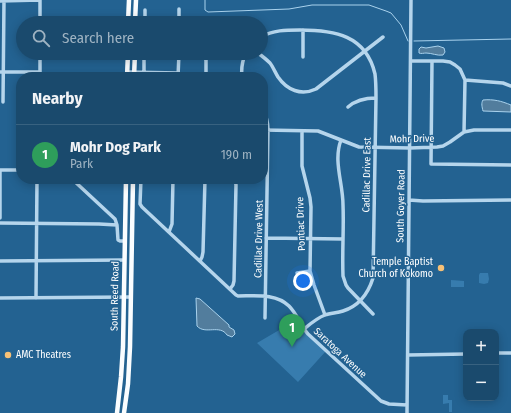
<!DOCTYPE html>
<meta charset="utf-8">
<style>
:root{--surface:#1a4a6d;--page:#275475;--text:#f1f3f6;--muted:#9fb3c2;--line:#386280;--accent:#d6ab8b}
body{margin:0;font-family:"Fira Sans Condensed",sans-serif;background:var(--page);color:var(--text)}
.controls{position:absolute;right:12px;bottom:12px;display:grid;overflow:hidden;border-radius:8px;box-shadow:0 2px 10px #0003}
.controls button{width:36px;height:36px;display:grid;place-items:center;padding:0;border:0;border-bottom:1px solid var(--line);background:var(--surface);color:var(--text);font:20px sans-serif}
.you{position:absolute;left:303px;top:281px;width:14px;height:14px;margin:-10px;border:3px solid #fff;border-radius:50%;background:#1a73e8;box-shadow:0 0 0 6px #1a73e833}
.badge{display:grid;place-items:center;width:26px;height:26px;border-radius:50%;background:var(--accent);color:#fff;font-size:13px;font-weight:700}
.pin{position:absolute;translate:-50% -33px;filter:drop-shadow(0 1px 2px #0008)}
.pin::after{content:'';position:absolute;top:21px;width:14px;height:12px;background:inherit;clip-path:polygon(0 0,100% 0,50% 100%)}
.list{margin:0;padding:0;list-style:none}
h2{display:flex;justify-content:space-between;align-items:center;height:52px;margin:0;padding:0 16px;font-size:17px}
h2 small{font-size:13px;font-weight:400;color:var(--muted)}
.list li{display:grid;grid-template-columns:26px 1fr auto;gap:12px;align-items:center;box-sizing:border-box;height:60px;padding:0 16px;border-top:1px solid var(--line)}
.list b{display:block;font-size:15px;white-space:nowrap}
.list p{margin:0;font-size:13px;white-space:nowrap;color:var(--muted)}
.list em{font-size:13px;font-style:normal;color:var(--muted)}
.icon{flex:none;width:22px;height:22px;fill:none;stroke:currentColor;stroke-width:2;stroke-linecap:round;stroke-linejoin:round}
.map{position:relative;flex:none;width:511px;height:413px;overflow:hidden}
.search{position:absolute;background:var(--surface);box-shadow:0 2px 10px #0003;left:16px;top:16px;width:252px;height:44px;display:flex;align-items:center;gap:10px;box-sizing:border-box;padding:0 14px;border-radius:22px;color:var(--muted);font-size:15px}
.panel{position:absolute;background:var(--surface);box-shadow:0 2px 10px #0003;left:16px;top:72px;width:252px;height:112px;border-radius:16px}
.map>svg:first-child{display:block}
.green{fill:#377cae}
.water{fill:#527d9d;stroke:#a9d2ed}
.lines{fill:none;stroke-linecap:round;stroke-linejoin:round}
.stream{stroke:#a9d2ed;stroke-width:1}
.minor{stroke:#b5d5ec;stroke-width:3.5}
.major{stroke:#fafdff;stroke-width:4.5}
.poi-dot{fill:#f7c177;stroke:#236291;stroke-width:1.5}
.labels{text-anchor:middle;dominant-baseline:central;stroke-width:3;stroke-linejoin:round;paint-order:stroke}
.street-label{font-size:10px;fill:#fff;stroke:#236291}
.poi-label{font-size:10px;fill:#fff;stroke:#236291;text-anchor:end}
</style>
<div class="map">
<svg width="511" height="413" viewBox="0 0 511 413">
<rect width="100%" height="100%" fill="#236291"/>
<path class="green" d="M480,273H488L489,279L488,283L484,284L479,283V275Z
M451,280L464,281V287H451Z
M298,319L304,329L326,351L298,382L257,343Z
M443,395H448V400H452V412H449V403L443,404Z"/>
<path class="water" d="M438,46L444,48L445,52L443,55C437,56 432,53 426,53C424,53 421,54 419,53V49L421,47L426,48Z
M483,100C494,99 501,101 511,105V112L483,111C482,107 481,103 483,100Z
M196,298L200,299L229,325V327L234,330L235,334L232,337L227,335C220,324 205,335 197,326Z"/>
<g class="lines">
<path class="stream" d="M205,0V10L208,12L289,9L312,5H369L386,11L391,13L401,25L408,41
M414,41L511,39"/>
<path class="minor" d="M0,1L40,0
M40,23V0
M145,23V10
M179,23V9
M261,37C273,30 286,30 300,30C334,30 366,35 375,74C376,82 376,90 376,98L373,278C368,294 359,306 343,311C337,313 330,313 325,315C317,318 310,324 304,329
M201,53L206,60V77
M258,53C262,56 266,59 270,63C273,67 275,72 278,77C287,90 301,96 316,89L383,37
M303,57V30
M411,61H443L450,62L455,65L460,69L465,80L464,132
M432,61L431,164L511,165
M0,72H40
M127,72L178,73
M40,77V53
M144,77V53
M178,77L179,53
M242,77C241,68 242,61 246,53
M465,80L503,83L511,86
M3,102L4,0
M348,107C356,100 365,98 376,98
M263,110C267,117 268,123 268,130L265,318
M263,130L318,131L359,147L410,148L437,147L443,146L450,142L464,132L474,130H511
M302,131V166L310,198L311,207L310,271L314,285L325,315
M341,140C333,161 343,183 343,205C344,228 342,252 343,276L346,285L348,288L373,314
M0,170H21
M72,179L115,219L117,225L118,240L120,241H124
M141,179L140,204L142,207L236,295L238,296C255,296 276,293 289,306C297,314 301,326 308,334L381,401L389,404L407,405
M409,200L423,201L511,200
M0,218V170
M0,223L99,224L117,225
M169,232L172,224L173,179
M266,238L343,239
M0,261L124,260
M200,261L202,257L203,252L205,179
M297,273L310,271
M230,289L233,285L234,281L236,185L235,179
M0,298L130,297
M36,298L37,179
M496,353H511
M408,355L466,354
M407,413L411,0"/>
<path class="major" d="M128,23L129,0
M135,23L136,0
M127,77L128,53
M134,77L135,53
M117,413L121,377L123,347L126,179
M124,413L128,384L130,347L133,179"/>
</g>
<g class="poi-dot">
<circle cx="441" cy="268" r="4"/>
<circle cx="8" cy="355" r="4"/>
</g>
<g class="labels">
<g class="street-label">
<text transform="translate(412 139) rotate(-1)">Mohr Drive</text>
<text transform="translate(367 175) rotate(-89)">Cadillac Drive East</text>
<text transform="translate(401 206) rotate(-89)">South Goyer Road</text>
<text transform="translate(301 224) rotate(-92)">Pontiac Drive</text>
<text transform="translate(259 239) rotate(-89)">Cadillac Drive West</text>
<text transform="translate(115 296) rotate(-89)">South Reed Road</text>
<text transform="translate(340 353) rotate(43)">Saratoga Avenue</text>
</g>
<g class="poi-label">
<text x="433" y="262">Temple Baptist<tspan x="433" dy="12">Church of Kokomo</tspan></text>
<text x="16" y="355" text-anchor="start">AMC Theatres</text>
</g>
</g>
</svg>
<div class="controls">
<button>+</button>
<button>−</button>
</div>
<div class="you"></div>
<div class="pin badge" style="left:292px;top:347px;background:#2e9e5b">1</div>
<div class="search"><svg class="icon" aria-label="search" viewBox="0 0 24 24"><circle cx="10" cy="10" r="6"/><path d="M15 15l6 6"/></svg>Search here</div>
<section class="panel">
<h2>Nearby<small></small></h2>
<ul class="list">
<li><span class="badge" style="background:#2e9e5b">1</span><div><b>Mohr Dog Park</b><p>Park</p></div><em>190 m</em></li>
</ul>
</section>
</div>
